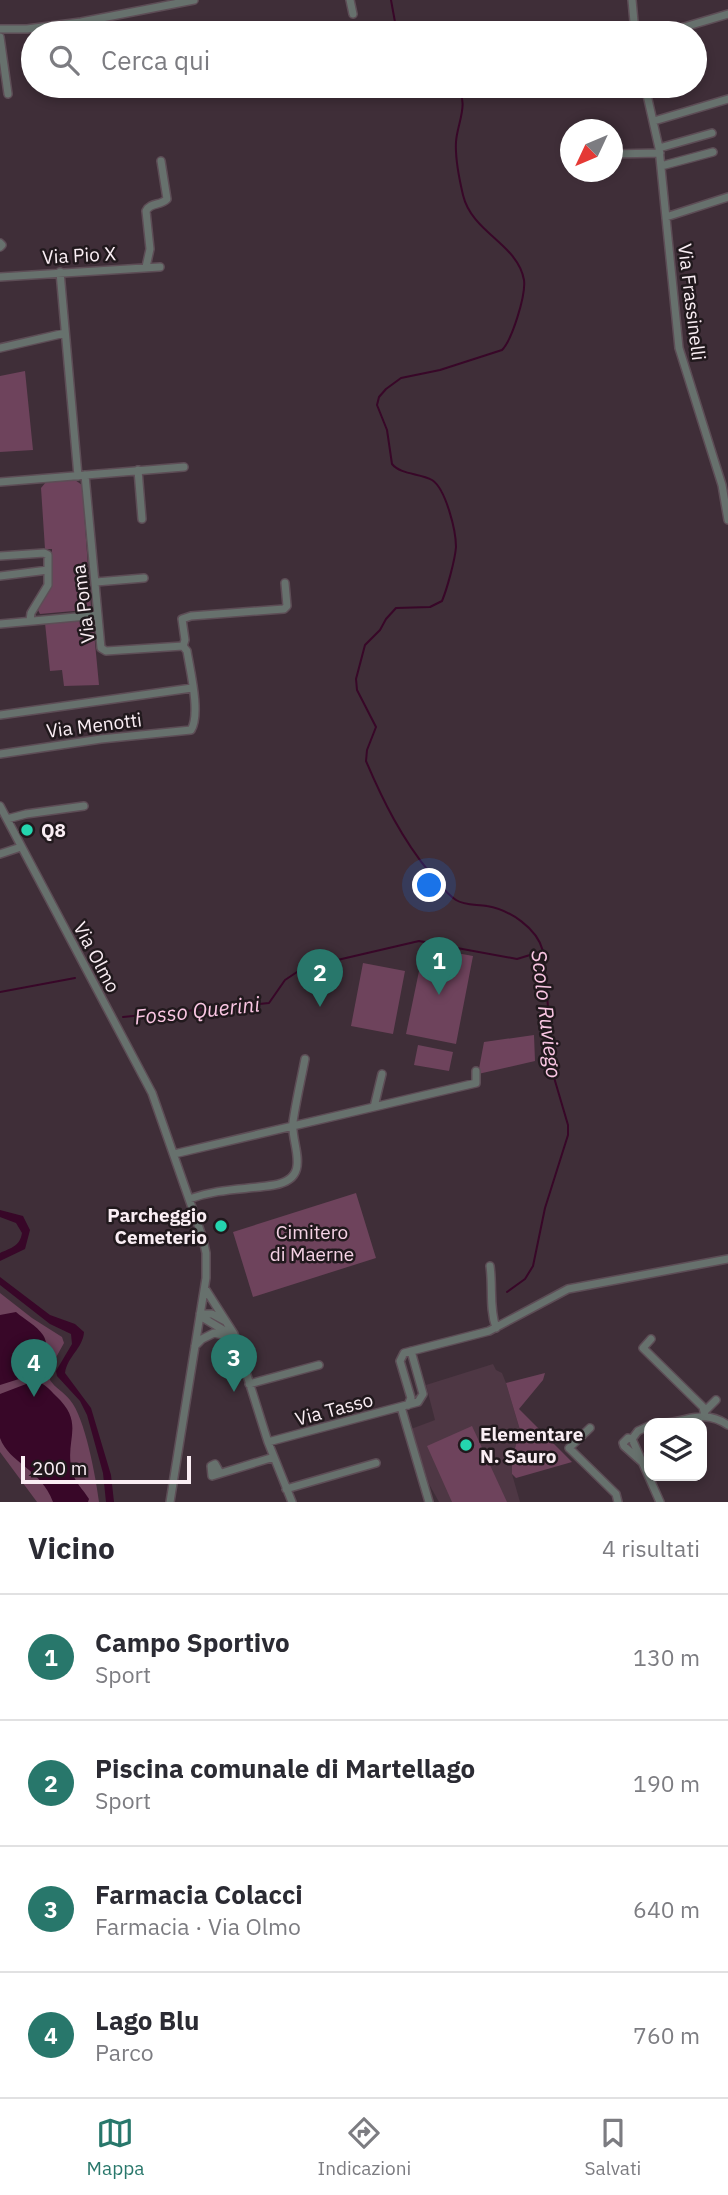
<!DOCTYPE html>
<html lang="it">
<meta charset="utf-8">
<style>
:root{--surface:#fff;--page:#f7f7f7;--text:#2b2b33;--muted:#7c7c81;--line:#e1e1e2;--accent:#28776b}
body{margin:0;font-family:"IBM Plex Sans",sans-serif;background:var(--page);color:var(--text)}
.controls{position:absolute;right:21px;bottom:21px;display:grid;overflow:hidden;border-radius:14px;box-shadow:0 4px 10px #0003}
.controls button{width:63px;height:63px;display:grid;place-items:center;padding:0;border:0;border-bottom:2px solid var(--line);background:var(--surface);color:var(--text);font:35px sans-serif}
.compass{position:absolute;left:560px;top:119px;width:63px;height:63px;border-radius:50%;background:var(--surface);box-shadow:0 4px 10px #0003;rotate:226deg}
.scale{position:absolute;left:21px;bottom:18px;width:170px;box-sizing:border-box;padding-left:7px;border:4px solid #faeef4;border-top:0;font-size:19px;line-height:24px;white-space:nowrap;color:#faeef4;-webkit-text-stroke:5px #21191d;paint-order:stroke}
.you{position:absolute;left:430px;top:886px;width:24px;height:24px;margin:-18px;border:5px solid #fff;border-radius:50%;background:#1a73e8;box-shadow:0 0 0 10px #1a73e833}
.badge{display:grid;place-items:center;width:46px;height:46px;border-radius:50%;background:var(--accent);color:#fff;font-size:23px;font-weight:700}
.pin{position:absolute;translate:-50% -58px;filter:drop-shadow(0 2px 4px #0008)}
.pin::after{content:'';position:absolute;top:37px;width:24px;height:21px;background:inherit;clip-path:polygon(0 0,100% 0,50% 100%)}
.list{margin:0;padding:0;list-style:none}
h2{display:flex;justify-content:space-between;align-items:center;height:91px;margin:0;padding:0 28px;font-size:30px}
h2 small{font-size:23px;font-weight:400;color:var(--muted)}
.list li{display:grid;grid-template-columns:46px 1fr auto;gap:21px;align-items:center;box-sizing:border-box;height:126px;padding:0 28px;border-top:2px solid var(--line)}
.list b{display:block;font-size:26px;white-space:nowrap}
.list p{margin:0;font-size:23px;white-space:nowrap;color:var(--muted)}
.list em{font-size:23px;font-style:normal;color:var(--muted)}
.icon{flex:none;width:38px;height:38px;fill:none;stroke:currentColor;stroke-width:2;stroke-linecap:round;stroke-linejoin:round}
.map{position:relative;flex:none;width:728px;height:1502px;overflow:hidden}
.search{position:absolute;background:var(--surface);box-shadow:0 4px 10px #0003;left:21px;right:21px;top:21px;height:77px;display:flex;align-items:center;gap:18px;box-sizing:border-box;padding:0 24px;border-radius:38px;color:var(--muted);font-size:26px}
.sheet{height:595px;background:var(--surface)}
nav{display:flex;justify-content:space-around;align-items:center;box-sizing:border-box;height:98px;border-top:2px solid var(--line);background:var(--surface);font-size:19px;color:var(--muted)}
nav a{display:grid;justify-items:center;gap:4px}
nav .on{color:var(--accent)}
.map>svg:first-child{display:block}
.built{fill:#4e3744}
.green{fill:#6e435c}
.water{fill:#380728}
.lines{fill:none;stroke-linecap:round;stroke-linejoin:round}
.stream{stroke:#380728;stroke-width:2}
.minor-casing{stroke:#5d4d56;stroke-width:10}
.minor{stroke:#67716d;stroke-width:7}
.poi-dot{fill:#24d5af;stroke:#21191d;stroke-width:2.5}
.labels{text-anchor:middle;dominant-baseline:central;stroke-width:5;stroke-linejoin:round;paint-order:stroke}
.street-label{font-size:19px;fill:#faeef4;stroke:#21191d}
.poi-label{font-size:19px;font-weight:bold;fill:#faeef4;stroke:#21191d;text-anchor:start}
.park-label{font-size:19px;fill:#f5d2e5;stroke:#21191d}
.water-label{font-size:21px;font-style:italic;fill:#fac6e3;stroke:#21191d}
</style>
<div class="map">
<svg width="728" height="1502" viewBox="0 0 728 1502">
<rect width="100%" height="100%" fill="#3f2e38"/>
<path class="built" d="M493,1364L496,1370L502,1373L506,1383L520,1430L512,1459V1474L520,1502H439L429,1484L411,1429L435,1420L426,1385Z"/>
<path class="green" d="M25,371L33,450L0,452V376Z
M75,480L82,485L91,607L85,610L40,614L38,610L52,585V549H45L41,488L46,482Z
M90,619L93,622L99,685L64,686L62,670L50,671L45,623Z
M424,947L473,956L456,1044L406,1034Z
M363,963L405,971L393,1034L351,1026Z
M534,1035L535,1061L478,1074L484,1042Z
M418,1045L453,1052L449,1071L414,1065Z
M356,1193L376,1258L253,1297L233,1232Z
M0,1293L32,1318L62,1337L64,1343L49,1370L50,1380C55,1388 64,1392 70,1400C85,1417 96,1478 99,1502H37L0,1452Z
M545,1373L543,1380L519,1409L572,1462L516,1478L512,1474V1459L520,1430L506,1383Z
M472,1426L507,1502H452L427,1446Z"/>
<path class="water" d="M0,1210L23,1216L30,1230L25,1249L0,1261V1253C11,1248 20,1246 22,1233L16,1223L0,1217Z
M0,1277L50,1315L75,1324L84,1332C83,1348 67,1357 65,1373L91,1408L111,1475L114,1502H106L103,1473L87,1415L80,1401L57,1376L56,1371L72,1344L71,1334L50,1324L0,1285Z
M16,1312C24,1319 37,1326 43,1335C50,1345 45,1364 38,1373L0,1385V1315Z
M34,1381C45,1383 49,1389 56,1396C86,1424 64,1439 72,1471C75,1483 83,1489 89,1499L88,1502H53C41,1469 9,1463 0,1438C0,1427 0,1407 0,1394Z"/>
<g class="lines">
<path class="stream" d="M391,0L397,33
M455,86C471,101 457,123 456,142C455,158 459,178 463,195C472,233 518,244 524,280C526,295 512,340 502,350L440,370L401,378L386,389L379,397L377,405L387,430L392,464C401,475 420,473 432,480C446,489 456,531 456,547C455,560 447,589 442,601L430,607L396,608L386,619L380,630L365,645L356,679L357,690L376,727L367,750L366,761C383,801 402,839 430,873C438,882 445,893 456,900C465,906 477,904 487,906C510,910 537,928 543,951L548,1007V1057L568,1125V1135L545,1208L533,1266L525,1279L507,1292
M0,992L75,978
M123,1017L269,1003L285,980L303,968L419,941L517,959L543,951"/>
<defs>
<path id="minor" d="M350,0L353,14
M632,0L635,33
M0,29H27L81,22L194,0
M664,33L728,14
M0,37L8,94
M645,86L659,148L679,348L722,485L728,520
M654,121L728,99
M659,148L712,133
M612,154L660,153
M661,166L713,152
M666,217L728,197
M0,243L2,245L0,247
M146,267L150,249L146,211C150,202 161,206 167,199L161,161
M60,272L78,476
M0,277L160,267
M0,348L65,333
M138,470L142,519
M85,475L101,648L106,651L183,646
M0,482L184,467
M0,556L44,553L48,555V585L31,613L30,620
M0,576L48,570
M96,582L144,578
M0,624L98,615
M0,715L192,688
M0,754L101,739L191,730C201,714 190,670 187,651L183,646L185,640L182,619L191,616L284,609L287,606L285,583
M0,806L152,1093L203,1239L206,1253V1278L170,1502
M7,819L26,814L84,806
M0,854L21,847
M374,1107L476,1083V1071
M174,1154L374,1107L382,1074
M189,1199C220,1188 243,1190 274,1185C314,1178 290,1144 293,1122C296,1101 301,1080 305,1059
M490,1266C493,1287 489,1308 496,1328
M206,1290L234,1334L268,1442L292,1502
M200,1314H212L225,1321
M200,1316L225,1331L233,1340
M651,1339L643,1348L703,1407L705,1416
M195,1346L202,1339L214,1333L227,1336
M249,1384L319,1365
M408,1405L411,1398L400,1361L404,1353L489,1331L568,1289L728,1259
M401,1407L429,1502
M705,1411L716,1400
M664,1423C690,1421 703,1409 728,1425
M590,1428L569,1448L616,1494L618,1502
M632,1439L660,1502
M268,1442L418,1402L423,1394L411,1351
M643,1463L624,1446L623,1443L628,1438L632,1439L638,1431L649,1426
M220,1473L215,1464L211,1466L212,1476L274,1457
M286,1489L376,1463"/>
</defs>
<use href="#minor" class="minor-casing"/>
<use href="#minor" class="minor"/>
</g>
<g class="poi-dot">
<circle cx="27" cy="830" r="7"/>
<circle cx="221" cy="1226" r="7"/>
<circle cx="466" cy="1445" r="7"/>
</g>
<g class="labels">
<g class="street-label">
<text transform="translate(79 255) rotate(-3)">Via Pio X</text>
<text transform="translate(692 302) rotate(83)">Via Frassinelli</text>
<text transform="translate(83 604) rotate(-97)">Via Poma</text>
<text transform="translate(94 725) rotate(-7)">Via Menotti</text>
<text transform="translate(97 957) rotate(62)">Via Olmo</text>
<text transform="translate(334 1409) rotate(-15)">Via Tasso</text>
</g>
<g class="poi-label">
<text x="41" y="830">Q8</text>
<text x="207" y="1215" text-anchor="end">Parcheggio<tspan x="207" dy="22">Cemeterio</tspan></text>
<text x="480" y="1434">Elementare<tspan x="480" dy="22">N. Sauro</tspan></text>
</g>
<g class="park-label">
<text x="312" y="1232">Cimitero<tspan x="312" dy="22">di Maerne</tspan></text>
</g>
<g class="water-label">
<text transform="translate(197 1010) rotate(-6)">Fosso Querini</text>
<text transform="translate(547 1014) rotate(83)">Scolo Ruviego</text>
</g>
</g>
</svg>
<div class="controls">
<button><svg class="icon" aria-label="layers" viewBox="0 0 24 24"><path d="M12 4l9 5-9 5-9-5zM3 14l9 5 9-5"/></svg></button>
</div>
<svg class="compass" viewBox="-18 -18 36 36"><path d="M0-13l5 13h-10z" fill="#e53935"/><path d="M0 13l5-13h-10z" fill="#7c7c81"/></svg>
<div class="scale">200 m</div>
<div class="you"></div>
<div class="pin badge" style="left:439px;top:995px">1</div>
<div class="pin badge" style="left:320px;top:1007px">2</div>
<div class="pin badge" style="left:234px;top:1392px">3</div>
<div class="pin badge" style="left:34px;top:1397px">4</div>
<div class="search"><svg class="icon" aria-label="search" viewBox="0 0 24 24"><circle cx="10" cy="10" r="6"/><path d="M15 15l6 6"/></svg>Cerca qui</div>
</div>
<section class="sheet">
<h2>Vicino<small>4 risultati</small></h2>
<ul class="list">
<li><span class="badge">1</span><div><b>Campo Sportivo</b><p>Sport</p></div><em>130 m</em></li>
<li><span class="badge">2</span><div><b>Piscina comunale di Martellago</b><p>Sport</p></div><em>190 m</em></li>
<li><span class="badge">3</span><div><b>Farmacia Colacci</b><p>Farmacia · Via Olmo</p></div><em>640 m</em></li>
<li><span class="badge">4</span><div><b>Lago Blu</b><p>Parco</p></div><em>760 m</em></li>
</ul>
</section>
<nav>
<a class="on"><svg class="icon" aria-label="map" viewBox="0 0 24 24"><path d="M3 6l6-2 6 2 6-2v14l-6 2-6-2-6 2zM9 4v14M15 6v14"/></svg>Mappa</a>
<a><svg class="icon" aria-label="directions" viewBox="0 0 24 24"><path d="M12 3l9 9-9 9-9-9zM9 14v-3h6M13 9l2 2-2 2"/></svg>Indicazioni</a>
<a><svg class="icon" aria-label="saved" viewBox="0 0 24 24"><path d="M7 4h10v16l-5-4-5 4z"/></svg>Salvati</a>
</nav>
